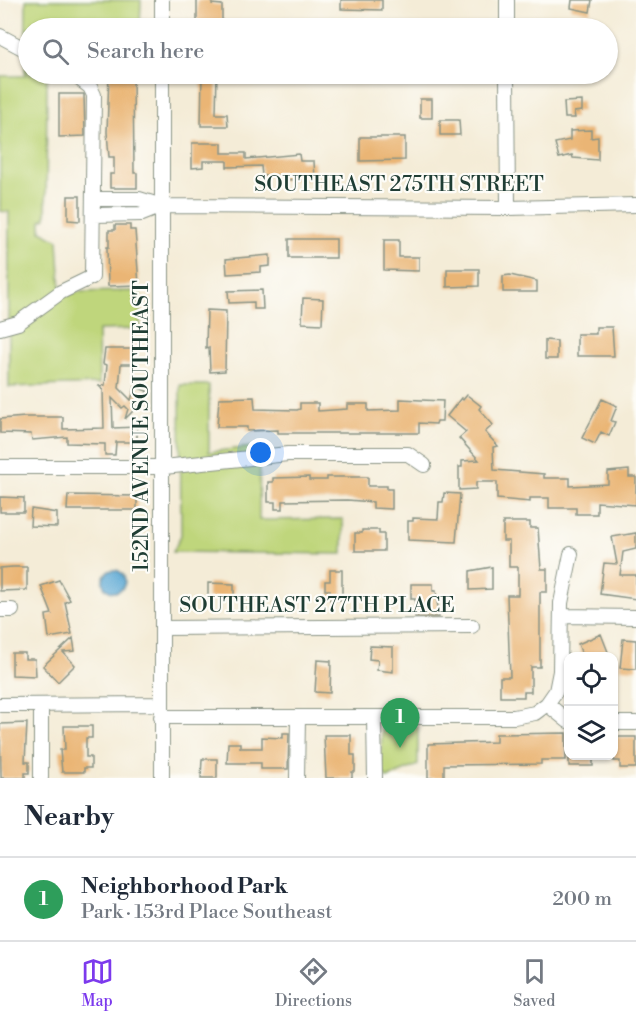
<!DOCTYPE html>
<meta charset="utf-8">
<style>
:root{--surface:#fff;--page:#f6f6f7;--text:#1f2937;--muted:#747a83;--line:#e0e1e3;--accent:#7c3aed}
body{margin:0;font-family:"Libre Bodoni",serif;background:var(--page);color:var(--text)}
.controls{position:absolute;right:18px;bottom:18px;display:grid;overflow:hidden;border-radius:12px;box-shadow:0 2px 4px #0004}
.controls button{width:54px;height:54px;display:grid;place-items:center;padding:0;border:0;border-bottom:2px solid var(--line);background:var(--surface);color:var(--text);font:30px sans-serif}
.you{position:absolute;left:261px;top:453px;width:21px;height:21px;margin:-15px;border:4px solid #fff;border-radius:50%;background:#1a73e8;box-shadow:0 0 0 9px #1a73e833}
.badge{display:grid;place-items:center;width:39px;height:39px;border-radius:50%;background:var(--accent);color:#fff;font-size:20px;font-weight:700}
.pin{position:absolute;translate:-50% -50px;filter:drop-shadow(0 2px 3px #0008)}
.pin::after{content:'';position:absolute;top:32px;width:21px;height:18px;background:inherit;clip-path:polygon(0 0,100% 0,50% 100%)}
.list{margin:0;padding:0;list-style:none}
h2{display:flex;justify-content:space-between;align-items:center;height:78px;margin:0;padding:0 24px;font-size:26px}
h2 small{font-size:20px;font-weight:400;color:var(--muted)}
.list li{display:grid;grid-template-columns:39px 1fr auto;gap:18px;align-items:center;box-sizing:border-box;height:84px;padding:0 24px;border-top:2px solid var(--line)}
.list b{display:block;font-size:22px;white-space:nowrap}
.list p{margin:0;font-size:20px;white-space:nowrap;color:var(--muted)}
.list em{font-size:20px;font-style:normal;color:var(--muted)}
.icon{flex:none;width:33px;height:33px;fill:none;stroke:currentColor;stroke-width:2;stroke-linecap:round;stroke-linejoin:round}
.map{position:relative;flex:none;width:636px;height:778px;overflow:hidden}
.search{position:absolute;background:var(--surface);box-shadow:0 2px 4px #0004;left:18px;right:18px;top:18px;height:66px;display:flex;align-items:center;gap:15px;box-sizing:border-box;padding:0 21px;border-radius:33px;color:var(--muted);font-size:22px}
.sheet{height:162px;background:var(--surface)}
nav{display:flex;justify-content:space-around;align-items:center;box-sizing:border-box;height:84px;border-top:2px solid var(--line);background:var(--surface);font-size:16px;color:var(--muted)}
nav a{display:grid;justify-items:center;gap:3px}
nav .on{color:var(--accent)}
.map>svg:first-child{display:block}
.green{fill:#bfd67b;stroke:#6f8a58;stroke-width:1.5}
.water{fill:#5ba8d4;stroke:#3d7284;stroke-width:1.5}
.building{fill:#eab574}
.lines{fill:none;stroke-linecap:round;stroke-linejoin:round}
.minor-casing{stroke:#8a9486;stroke-width:16}
.minor{stroke:#fff;stroke-width:14}
.labels{text-anchor:middle;dominant-baseline:central;stroke-width:4.5;stroke-linejoin:round;paint-order:stroke}
.street-label{font-size:21px;fill:#1f3d34;stroke:#fdfcf7}
</style>
<div class="map">
<svg width="636" height="778" viewBox="0 0 636 778">
<rect width="100%" height="100%" fill="#fdfcf7"/>
<filter id="ink" filterUnits="userSpaceOnUse"><feTurbulence type="fractalNoise" baseFrequency=".0167" numOctaves="2"/><feDisplacementMap in="SourceGraphic" scale="12" xChannelSelector="R" yChannelSelector="G"/><feConvolveMatrix kernelMatrix="1 2 1 2 8 2 1 2 1" color-interpolation-filters="sRGB"/></filter>
<filter id="wash" filterUnits="userSpaceOnUse"><feTurbulence type="fractalNoise" baseFrequency=".008" numOctaves="4" result="noise"/><feDisplacementMap in="SourceGraphic" scale="24" xChannelSelector="R" yChannelSelector="G"/><feGaussianBlur stdDeviation="1.35" result="paint"/><feColorMatrix in="noise" values="0 0 0 0 0 0 0 0 0 0 0 0 0 0 0 0 0 1.4 0 .05"/><feComposite in="paint" operator="in"/></filter>
<g filter="url(#wash)">
<rect width="100%" height="100%" fill="#f4ecd7"/>
<path class="green" d="M26,0H141L140,28H28V74H66L47,78L46,218L41,220V231L58,240L61,292L140,291V329L98,330L99,384L9,387V212L0,211V76H25Z
M180,385H209V452L260,446L259,520L343,519V554L173,552L181,535Z
M392,727H418V765L387,778L381,770L382,730Z"/>
<path class="water" d="M103 581a11 11 0 1 1 22 0a11 11 0 1 1-22 0Z"/>
<g id="blocks">
<path class="building" d="M197,0H212V4L222,5V28L197,27Z
M341,0H382V10L341,9Z
M572,0H592L590,12L571,8Z
M109,74H133L134,173H137V188H110V174H114V157H109L107,132Z
M202,74H217L216,114H227L228,126H201Z
M59,94H84L85,136L59,137Z
M420,99H432V118H420Z
M582,101V111L574,112L575,118H565L564,102Z
M440,120H459L460,135H440Z
M591,130V138L598,137V160L573,158L572,155L559,158L555,143L570,140V131Z
M360,137H405V160L360,161Z
M192,143H222V153H246V159L299,154L300,161H314L315,179L279,180V175L262,176L261,166L227,167V161H203V167L192,168Z
M68,196H80V221L68,220Z
M115,225H130V230H135L139,285L108,286L107,247H109V230H115Z
M289,239H336V258H289Z
M384,240H399V257H419V271L384,270Z
M270,255V266L261,267V272L227,274L226,259Z
M447,269H479V286L447,287Z
M510,275L537,281V292H503V276Z
M262,290L263,309H254V302L229,303L228,291Z
M303,298L323,299L322,324L302,323Z
M207,310L226,311L225,371L210,372L209,347L206,348Z
M596,327H612L614,356H577V334H596Z
M545,340L557,341V359H545Z
M105,349H135V364H121L119,388L131,400L135,387L147,391L144,400L125,419L128,409L125,406L122,408L112,398L113,428L137,427V442H116L115,455H105V444L67,443V437L32,440L31,434L0,433V419L26,417H63V429L104,428L103,390L99,386L105,385L107,365L103,364Z
M467,395L481,406L479,409L493,425L485,432L498,446L493,447L494,470L544,474V478H570V486L608,484V472L629,470V477H636V505L597,502V514H576V508H549V498H530V502L497,499V482H476V489L459,490V467H462V461L479,460L459,438L466,432L447,416L461,398L463,400Z
M254,397L255,409L297,410L300,409V403H318V411L347,409V404H368V411L400,410V399L443,401L442,421H437L436,424L419,423V433H278V430L247,431V427H217L219,398Z
M602,399L617,406L611,421L615,422L609,436L601,432L595,444L582,438Z
M309,477V480H327V477H368V486H387V489H392V509L373,508V502L347,500L283,501V509H275V502H268V482H273V478Z
M444,493L460,494L456,542L408,540V521H413V518L438,519L439,502H443Z
M68,495L137,496V510H67Z
M0,497L24,498V512H0Z
M31,509L57,513V527L30,526Z
M503,522H530V528H538L541,569H547V592H540V667H531V692H524V697H500V677H510L507,595H518V567H509V541H503Z
M362,530H379V534H384V551H355V533H362Z
M636,533V549L623,552L620,575H636V599L600,594L604,563L617,564L612,537Z
M13,567H27V590L0,591V568Z
M492,567V589L470,590V571Z
M330,570H342V600H330V590H325V581H330Z
M59,580L70,600L65,602L72,634L49,638L46,615L52,614L41,586Z
M208,583L234,584V598H208Z
M411,584H433V591H436L439,617H415V599H411Z
M601,634L610,657H583L578,644Z
M73,638L75,651L63,652L75,665L58,682L43,666Z
M623,639L636,640V669L620,668Z
M370,646L393,647V672L377,670L378,660L369,659Z
M12,653H25V659H35L36,676L12,675Z
M317,660L331,661L330,693L315,692Z
M27,723L25,762H29V773H25V778H1L0,724Z
M64,726H92V738H86V757H91V768H84V772H62L60,750H65Z
M283,733H289L288,769H261V763H227L228,743H240V748H262V737L283,738Z
M566,733V760H541V764L444,765V778H428V744L496,742V734Z
M324,735H351V755H355V772H352V778H326Z
M614,737H636V768H620V761H614Z
M569,756H593V766H569Z
M202,759H217V778H201Z"/>
</g>
</g>
<g filter="url(#ink)">
<use href="#blocks" fill-opacity="0" stroke="#8a9486" stroke-width="1.5"/>
<g class="lines">
<defs>
<path id="minor" d="M162,0V28
M507,0V28
M0,36L28,51
M162,74V778
M507,74L508,208
M94,199H139L162,206L508,208L636,205
M94,215L142,214L162,206
M0,328L18,323L61,292L92,277L94,95L90,87L73,74
M0,467H164L288,454H408L424,465
M0,610H12
M561,616L636,617
M163,628L472,626
M547,704L568,721
M0,705L161,704
M41,705V778
M161,717H514L535,713L547,704L556,691L560,671L561,603L571,554
M374,718L375,778
M614,723H636
M297,778L298,718"/>
</defs>
<use href="#minor" class="minor-casing"/>
<use href="#minor" class="minor"/>
</g>
</g>
<g class="labels">
<g class="street-label">
<text x="399" y="185">SOUTHEAST 275TH STREET</text>
<text transform="translate(142 426) rotate(-90)">152ND AVENUE SOUTHEAST</text>
<text x="317" y="606">SOUTHEAST 277TH PLACE</text>
</g>
</g>
</svg>
<div class="controls">
<button><svg class="icon" aria-label="locate" viewBox="0 0 24 24"><circle cx="12" cy="12" r="6"/><path d="M12 2v4M12 18v4M2 12h4M18 12h4"/></svg></button>
<button><svg class="icon" aria-label="layers" viewBox="0 0 24 24"><path d="M12 4l9 5-9 5-9-5zM3 14l9 5 9-5"/></svg></button>
</div>
<div class="you"></div>
<div class="pin badge" style="left:400px;top:748px;background:#2e9e5b">1</div>
<div class="search"><svg class="icon" aria-label="search" viewBox="0 0 24 24"><circle cx="10" cy="10" r="6"/><path d="M15 15l6 6"/></svg>Search here</div>
</div>
<section class="sheet">
<h2>Nearby<small></small></h2>
<ul class="list">
<li><span class="badge" style="background:#2e9e5b">1</span><div><b>Neighborhood Park</b><p>Park · 153rd Place Southeast</p></div><em>200 m</em></li>
</ul>
</section>
<nav>
<a class="on"><svg class="icon" aria-label="map" viewBox="0 0 24 24"><path d="M3 6l6-2 6 2 6-2v14l-6 2-6-2-6 2zM9 4v14M15 6v14"/></svg>Map</a>
<a><svg class="icon" aria-label="directions" viewBox="0 0 24 24"><path d="M12 3l9 9-9 9-9-9zM9 14v-3h6M13 9l2 2-2 2"/></svg>Directions</a>
<a><svg class="icon" aria-label="saved" viewBox="0 0 24 24"><path d="M7 4h10v16l-5-4-5 4z"/></svg>Saved</a>
</nav>
